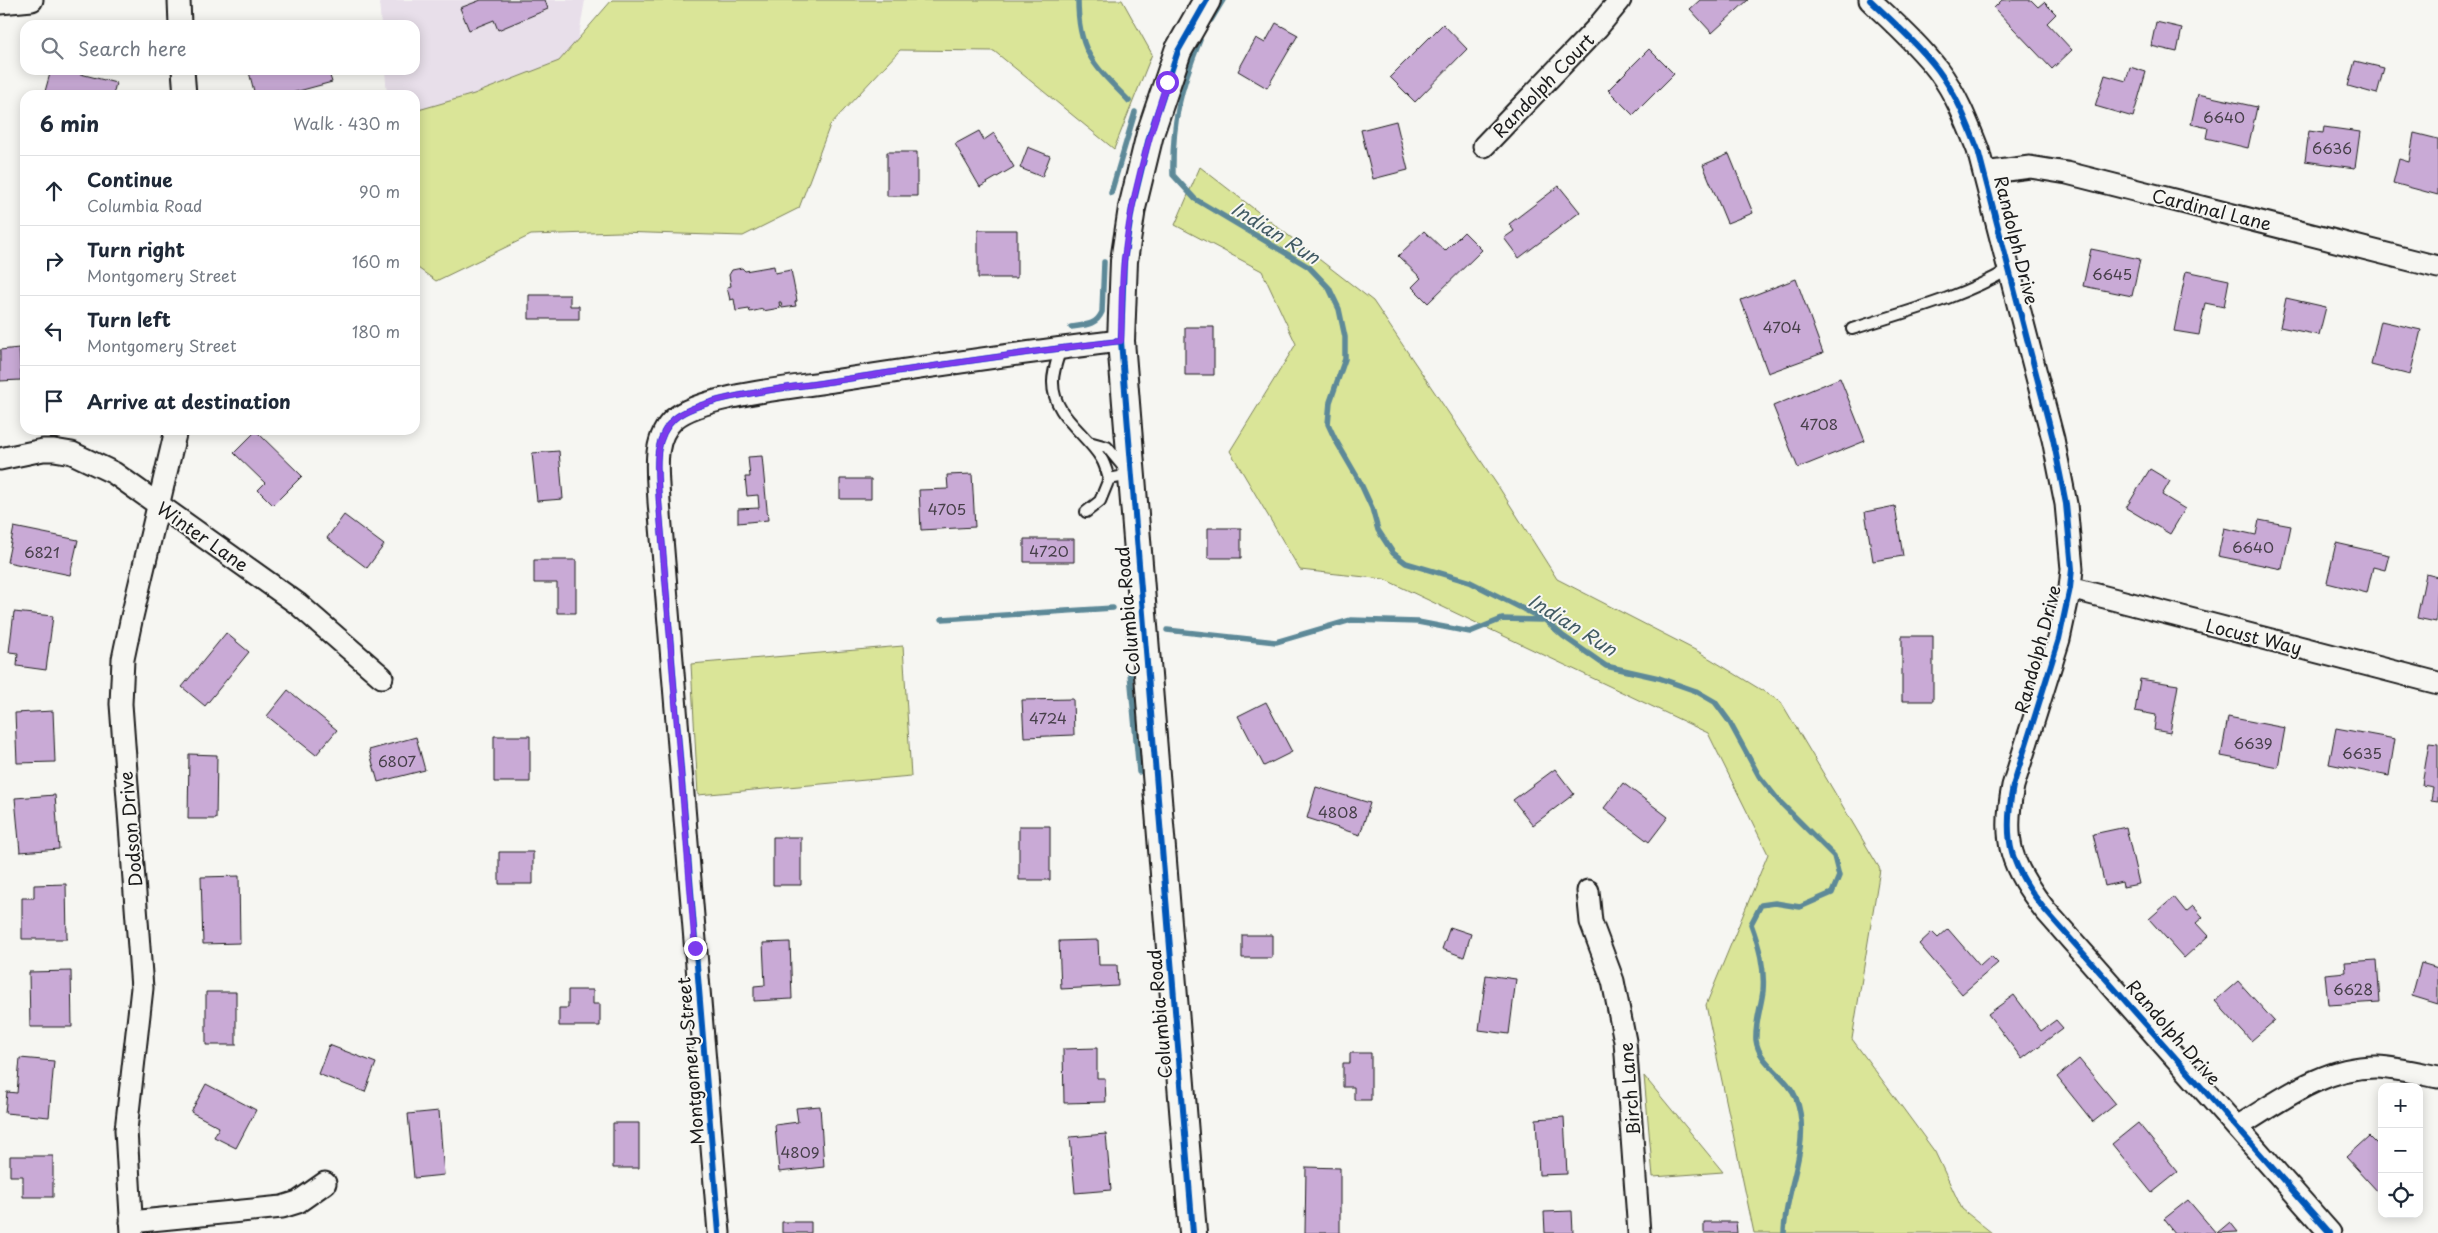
<!DOCTYPE html>
<meta charset="utf-8">
<style>
:root{--surface:#fff;--page:#f2f2f3;--text:#1f2937;--muted:#747a83;--line:#e0e1e3}
body{margin:0;font-family:"Playpen Sans",sans-serif;background:var(--page);color:var(--text)}
.controls{position:absolute;right:15px;bottom:15px;display:grid;overflow:hidden;border-radius:10px;box-shadow:0 2px 12px #0003}
.controls button{width:45px;height:45px;display:grid;place-items:center;padding:0;border:0;border-bottom:1px solid var(--line);background:var(--surface);color:var(--text);font:25px sans-serif}
.stop{position:absolute;width:15px;height:15px;margin:-11px;border:4px solid #7c3aed;border-radius:50%;background:#fff}
.stop.end{background:#7c3aed;border-color:#fff;box-shadow:0 1px 5px #0008}
.list{margin:0;padding:0;list-style:none}
h2{display:flex;justify-content:space-between;align-items:center;height:65px;margin:0;padding:0 20px;font-size:21px}
h2 small{font-size:16px;font-weight:400;color:var(--muted)}
.list li{display:grid;grid-template-columns:32px 1fr auto;gap:15px;align-items:center;box-sizing:border-box;height:70px;padding:0 20px;border-top:1px solid var(--line)}
.list b{display:block;font-size:19px;white-space:nowrap}
.list p{margin:0;font-size:16px;white-space:nowrap;color:var(--muted)}
.list em{font-size:16px;font-style:normal;color:var(--muted)}
.icon{flex:none;width:28px;height:28px;fill:none;stroke:currentColor;stroke-width:2;stroke-linecap:round;stroke-linejoin:round}
.map{position:relative;flex:none;width:2438px;height:1233px;overflow:hidden}
.search{position:absolute;background:var(--surface);box-shadow:0 2px 12px #0003;left:20px;top:20px;width:400px;height:55px;display:flex;align-items:center;gap:12px;box-sizing:border-box;padding:0 18px;border-radius:15px;color:var(--muted);font-size:19px}
.panel{position:absolute;background:var(--surface);box-shadow:0 2px 12px #0003;left:20px;top:90px;width:400px;height:345px;border-radius:15px}
.map>svg:first-child{display:block}
.built{fill:#e8dfea}
.green{fill:#dae598;stroke:#7b805a}
.lines{fill:none;stroke-linecap:round;stroke-linejoin:round}
.stream{stroke:#5d8998;stroke-width:5.5}
.building{fill:#c9aad6;stroke:#1c1c1c}
.service-casing{stroke:#1c1c1c;stroke-width:14}
.minor-casing{stroke:#1c1c1c;stroke-width:25}
.tertiary-casing{stroke:#1c1c1c;stroke-width:30}
.service{stroke:#f6f6f2;stroke-width:10}
.minor{stroke:#f6f6f2;stroke-width:21}
.tertiary{stroke:#f6f6f2;stroke-width:26}
.cycleway-casing{stroke:#f6f6f2;stroke-width:9}
.cycleway{stroke:#0057b8;stroke-width:6}
.route{stroke:#7c3aed;stroke-width:6}
.labels{text-anchor:middle;dominant-baseline:central;stroke-width:4;stroke-linejoin:round;paint-order:stroke}
.number-label{font-size:15px;fill:#47404a}
.street-label{font-size:18px;fill:#1c1c1c;stroke:#f6f6f2}
.water-label{font-size:19px;font-style:italic;fill:#425b64;stroke:#f6f6f2}
</style>
<div class="map">
<svg width="2438" height="1233" viewBox="0 0 2438 1233">
<rect width="100%" height="100%" fill="#f6f6f2"/>
<filter id="ink" filterUnits="userSpaceOnUse"><feTurbulence type="fractalNoise" baseFrequency=".02" numOctaves="2"/><feDisplacementMap in="SourceGraphic" scale="10" xChannelSelector="R" yChannelSelector="G"/><feConvolveMatrix kernelMatrix="1 2 1 2 8 2 1 2 1" color-interpolation-filters="sRGB"/></filter>
<g filter="url(#ink)">
<path class="built" d="M379,0H585L574,64L415,232V95H387L385,70H415V25H381Z"/>
<path class="green" d="M612,0H1122L1152,54L1114,149L994,51L900,50L830,125L799,208L743,236L619,232L531,235L436,281L415,266V111L474,94L559,61Z
M1200,167L1373,301L1500,489L1557,579L1699,652L1781,702L1880,869L1852,1039L1935,1152L1962,1209L1992,1233H1754L1706,1005L1768,854L1708,733L1384,579L1300,570L1230,451L1296,344L1262,271L1175,225Z
M903,646L911,776L698,795L691,664Z
M1644,1076L1723,1172L1653,1177Z"/>
<g class="lines">
<path class="stream" d="M1078,0C1078,53 1095,66 1129,101
M1211,20L1223,0
M1200,40C1180,89 1172,122 1173,175L1195,199L1309,267L1329,288L1339,309L1345,337V359L1330,402L1328,424L1335,439L1360,482L1372,508L1378,530L1393,553L1406,563L1470,582L1545,620L1563,636L1606,666L1659,678L1696,691L1715,702L1729,721L1759,776L1779,801L1834,856L1839,876L1832,893L1800,907L1775,903L1761,905L1751,924C1759,946 1765,967 1763,991C1761,1007 1755,1023 1756,1040C1759,1065 1787,1075 1796,1098C1813,1143 1785,1188 1784,1233
M1111,193L1135,112
M1071,327C1084,325 1096,326 1102,312L1104,262
M1128,614L1129,635
M942,619L1113,608
M1167,630L1276,642L1351,620L1418,622L1470,632L1502,619L1542,620
M1130,673L1139,772"/>
</g>
<path class="building" d="M481,0H545L548,9L498,30L494,20L469,30L460,8Z
M1700,0H1748L1712,33L1690,9Z
M2002,0H2031L2038,7L2044,2L2056,14L2047,23L2072,50L2052,69L1994,8Z
M2156,22L2182,28L2177,52L2151,46Z
M1276,23L1298,35L1267,88L1238,71L1256,38L1265,43Z
M1443,24L1467,49L1415,102L1390,77Z
M1649,49L1674,74L1633,115L1608,90Z
M2355,61L2384,68L2377,94L2348,86Z
M2130,67L2146,72L2133,117L2095,106L2105,75L2126,81Z
M51,70H65L116,83L113,95H44Z
M255,70H328L332,82L284,95H255L249,72Z
M2198,94L2257,107L2248,148L2206,138L2208,128L2191,124Z
M1396,121L1408,170L1373,179L1361,130Z
M2324,127L2360,132L2355,168L2305,161L2309,131L2323,133Z
M979,131L984,140L994,133L1014,167L980,187L955,144Z
M2414,133L2438,139V195L2393,183L2399,159L2409,162Z
M1028,147L1050,156L1042,177L1020,168Z
M887,152H917V196H887Z
M1729,154L1753,213L1727,223L1703,165Z
M1559,186L1580,212L1519,258L1504,238L1514,231L1509,224Z
M978,230H1017V278H978Z
M1424,231L1445,251L1464,232L1482,250L1428,303L1412,287L1421,278L1398,256Z
M2091,249L2140,259L2132,296L2083,286Z
M774,266L775,273L791,270L797,301L795,302L796,306L782,308L781,302H779L780,308L763,311V309L750,312L749,309L736,311L734,299L730,300L727,287L731,286L729,275L732,270L742,268L745,271Z
M2186,271L2229,280L2224,307L2205,303L2199,335L2174,331Z
M1796,279L1823,353L1768,373L1741,300Z
M529,295H570V306H579V319H529Z
M2286,298L2326,307L2319,335L2280,327Z
M2381,321L2421,330L2410,375L2371,365Z
M1185,327H1214V375H1185Z
M19,348L21,380L0,381V350Z
M1840,378L1865,441L1798,468L1773,406Z
M256,431L302,476L273,505L258,490L265,483L234,453Z
M559,451L563,499L537,501L532,453Z
M762,456L768,520L738,523V509L759,508L758,495L747,496L745,477H750L748,457Z
M2150,469L2170,481L2162,495L2185,509L2170,534L2126,508Z
M972,474L975,527L921,530L919,490L948,489L947,475Z
M840,479H871V499H840Z
M1895,506L1903,556L1873,561L1865,512Z
M344,515L384,545L367,568L327,538Z
M2259,520L2291,526L2282,569L2218,556L2224,528L2256,535Z
M14,527L78,540L70,575L7,562Z
M1208,528H1241V558H1208Z
M1024,539H1074V562H1024Z
M2336,543L2389,555L2385,570L2373,567L2367,593L2327,583Z
M534,560H576V613H557V583H534Z
M2426,574L2438,577L2436,622L2417,618Z
M14,612L53,616L46,670L17,666L18,653L9,652Z
M226,633L249,652L205,706L182,687Z
M1902,636H1933V701H1902Z
M2140,679L2178,685L2170,733L2154,730L2156,715L2135,711Z
M288,690L337,730L316,755L267,716Z
M1073,699L1074,735L1024,737L1022,700Z
M1266,702L1292,752L1264,766L1238,716Z
M53,711L55,762L17,763L15,713Z
M2228,717L2285,728L2278,767L2221,756Z
M2336,728L2395,739L2389,776L2329,764Z
M494,736H530V782H494Z
M416,737L425,770L378,782L369,750Z
M2429,743L2438,744V801L2431,800L2433,787L2422,785Z
M189,754L217,755L216,819H188Z
M1555,769L1574,794L1533,825L1513,800Z
M1623,783L1668,817L1649,842L1604,808Z
M1316,787L1370,803L1360,835L1307,818Z
M55,795L59,849L20,852L15,798Z
M1019,826H1050V880H1019Z
M2126,827L2139,884L2123,887L2122,882L2105,886L2093,834Z
M773,837H801V885H773Z
M499,852H533V884H499Z
M239,876L240,943L203,944L201,877Z
M66,884L67,939H22V898H34V885Z
M2174,897L2186,912L2193,906L2203,917L2196,923L2208,936L2184,958L2149,919Z
M1450,927L1471,934L1464,957L1442,949Z
M1948,929L1980,966L1991,956L1998,963L1962,994L1919,944L1932,932L1938,938Z
M1242,935H1272V958H1242Z
M1098,940L1099,965H1117L1118,986L1061,989L1059,941Z
M790,942L792,999L754,1001V986L765,985L763,943Z
M2377,960L2380,1002L2328,1005L2325,974L2346,972L2345,962Z
M2421,963L2438,968V1004L2412,996Z
M71,971L72,1027H30L29,972Z
M1486,975L1516,979L1509,1034L1479,1030Z
M2238,981L2274,1021L2251,1041L2215,1001Z
M568,990H593V1004H600V1026H559V1008H568Z
M206,992H236V1045H206Z
M2014,995L2041,1031L2056,1020L2063,1028L2022,1059L1988,1014Z
M329,1045L376,1063L365,1092L318,1074Z
M1097,1048V1078H1105L1106,1102L1064,1103L1063,1049Z
M1350,1053H1371V1100H1354V1087H1343V1063H1350Z
M20,1058L54,1061L49,1117L5,1113L7,1092L17,1093Z
M2079,1059L2116,1104L2093,1122L2057,1077Z
M206,1084L256,1110L236,1148L214,1137L219,1127L191,1112Z
M820,1106L824,1167L779,1172L775,1125L798,1122L796,1108Z
M439,1111L444,1175L414,1178L408,1114Z
M1564,1117L1567,1174L1539,1175L1536,1119Z
M613,1123H639V1168H613Z
M2138,1123L2178,1172L2152,1193L2112,1144Z
M1106,1134L1111,1190L1075,1193L1070,1137Z
M2369,1136L2382,1149V1190L2379,1193L2346,1157Z
M10,1156H53V1197H23V1176H10Z
M1306,1167L1340,1168V1233H1305Z
M2188,1200L2216,1233H2175L2164,1219Z
M1572,1211L1573,1233H1545L1544,1212Z
M782,1222H811V1233H782Z
M1704,1222H1736L1737,1233H1704Z
M2230,1222L2238,1232L2217,1233Z"/>
<g class="lines">
<defs>
<path id="service" d="M1852,329C1905,312 1960,298 2008,270
M1061,348C1058,358 1053,370 1053,381C1052,415 1085,432 1101,458C1105,464 1107,472 1109,479L1100,501L1086,512
M1089,442L1107,447L1130,475L1109,479"/>
<path id="minor" d="M179,0L180,25
M1870,0C1893,22 1918,44 1938,70C1956,94 1967,122 1978,150L2053,439L2066,504L2072,569L2070,588L2059,639L2013,786C2002,842 2011,866 2045,910L2330,1233
M0,3L32,0
M183,70L185,95
M1484,146L1597,28L1620,0
M1984,173L2030,167L2067,173L2438,267
M0,459L43,450H54L72,453L114,473L298,604L382,677
M2070,588L2438,683
M1588,891L1591,922L1613,981L1625,1041L1639,1233
M2237,1127C2280,1101 2324,1066 2377,1067C2398,1068 2418,1073 2438,1077
M131,1222L282,1207L298,1202L325,1183
M132,1233L126,1130L142,988L121,704L123,659L131,621L176,430
M719,1233L659,502C658,474 651,440 674,419C700,396 790,388 827,382C925,367 1022,352 1121,341"/>
<path id="tertiary" d="M1193,1233L1121,341L1124,261L1132,208L1150,134L1178,51L1207,0"/>
</defs>
<use href="#service" class="service-casing"/>
<use href="#minor" class="minor-casing"/>
<use href="#tertiary" class="tertiary-casing"/>
<use href="#service" class="service"/>
<use href="#minor" class="minor"/>
<use href="#tertiary" class="tertiary"/>
<defs>
<path id="cycleway" d="M1870,0C1893,22 1918,44 1938,70C1956,94 1967,122 1978,150L2053,439L2066,504L2072,569L2070,588L2059,639L2013,786C2002,842 2011,866 2045,910L2330,1233
M719,1233L659,502C658,474 651,440 674,419C700,396 790,388 827,382C925,367 1022,352 1121,341
M1193,1233L1121,341L1124,261L1132,208L1150,134L1178,51L1207,0"/>
</defs>
<use href="#cycleway" class="cycleway-casing"/>
<use href="#cycleway" class="cycleway"/>
</g>
</g>
<g class="lines" filter="url(#ink)">
<path class="route" d="M695,948L659,502C658,474 651,440 674,419C700,396 790,388 827,382C925,367 1022,352 1121,341C1122,314 1121,287 1124,261C1130,200 1148,140 1167,82"/>
</g>
<g class="labels">
<g class="number-label">
<text x="2224" y="116">6640</text>
<text x="2332" y="147">6636</text>
<text x="2112" y="273">6645</text>
<text x="1782" y="326">4704</text>
<text x="1819" y="423">4708</text>
<text x="947" y="508">4705</text>
<text x="2253" y="546">6640</text>
<text x="1049" y="550">4720</text>
<text x="42" y="551">6821</text>
<text x="1048" y="717">4724</text>
<text x="2253" y="742">6639</text>
<text x="2362" y="752">6635</text>
<text x="397" y="760">6807</text>
<text x="1338" y="811">4808</text>
<text x="2353" y="988">6628</text>
<text x="800" y="1151">4809</text>
</g>
<g class="street-label">
<text transform="translate(1543 85) rotate(-46)">Randolph Court</text>
<text transform="translate(2212 209) rotate(14)">Cardinal Lane</text>
<text transform="translate(2017 240) rotate(76)">Randolph Drive</text>
<text transform="translate(203 536) rotate(35)">Winter Lane</text>
<text transform="translate(1127 611) rotate(-95)">Columbia Road</text>
<text transform="translate(2254 636) rotate(14)">Locust Way</text>
<text transform="translate(2037 649) rotate(-75)">Randolph Drive</text>
<text transform="translate(130 829) rotate(-95)">Dodson Drive</text>
<text transform="translate(1159 1014) rotate(-95)">Columbia Road</text>
<text transform="translate(2174 1032) rotate(49)">Randolph Drive</text>
<text transform="translate(690 1061) rotate(-95)">Montgomery Street</text>
<text transform="translate(1629 1089) rotate(-95)">Birch Lane</text>
</g>
<g class="water-label">
<text transform="translate(1276 232) rotate(32)">Indian Run</text>
<text transform="translate(1573 624) rotate(32)">Indian Run</text>
</g>
</g>
</svg>
<div class="controls">
<button>+</button>
<button>−</button>
<button><svg class="icon" aria-label="locate" viewBox="0 0 24 24"><circle cx="12" cy="12" r="6"/><path d="M12 2v4M12 18v4M2 12h4M18 12h4"/></svg></button>
</div>
<div class="stop" style="left:1167px;top:82px"></div>
<div class="stop end" style="left:695px;top:948px"></div>
<div class="search"><svg class="icon" aria-label="search" viewBox="0 0 24 24"><circle cx="10" cy="10" r="6"/><path d="M15 15l6 6"/></svg>Search here</div>
<section class="panel">
<h2>6 min<small>Walk · 430 m</small></h2>
<ul class="list">
<li><svg class="icon" aria-label="ahead" viewBox="0 0 24 24"><path d="M12 20V5M6 11l6-6 6 6"/></svg><div><b>Continue</b><p>Columbia Road</p></div><em>90 m</em></li>
<li><svg class="icon" aria-label="right" viewBox="0 0 24 24"><path d="M7 20v-9h11M14 6l5 5-5 5"/></svg><div><b>Turn right</b><p>Montgomery Street</p></div><em>160 m</em></li>
<li><svg class="icon" aria-label="left" viewBox="0 0 24 24"><path d="M17 20v-9H6M10 6l-5 5 5 5"/></svg><div><b>Turn left</b><p>Montgomery Street</p></div><em>180 m</em></li>
<li><svg class="icon" aria-label="arrive" viewBox="0 0 24 24"><path d="M6 21V4h12l-3 4 3 4H6"/></svg><div><b>Arrive at destination</b></div></li>
</ul>
</section>
</div>
